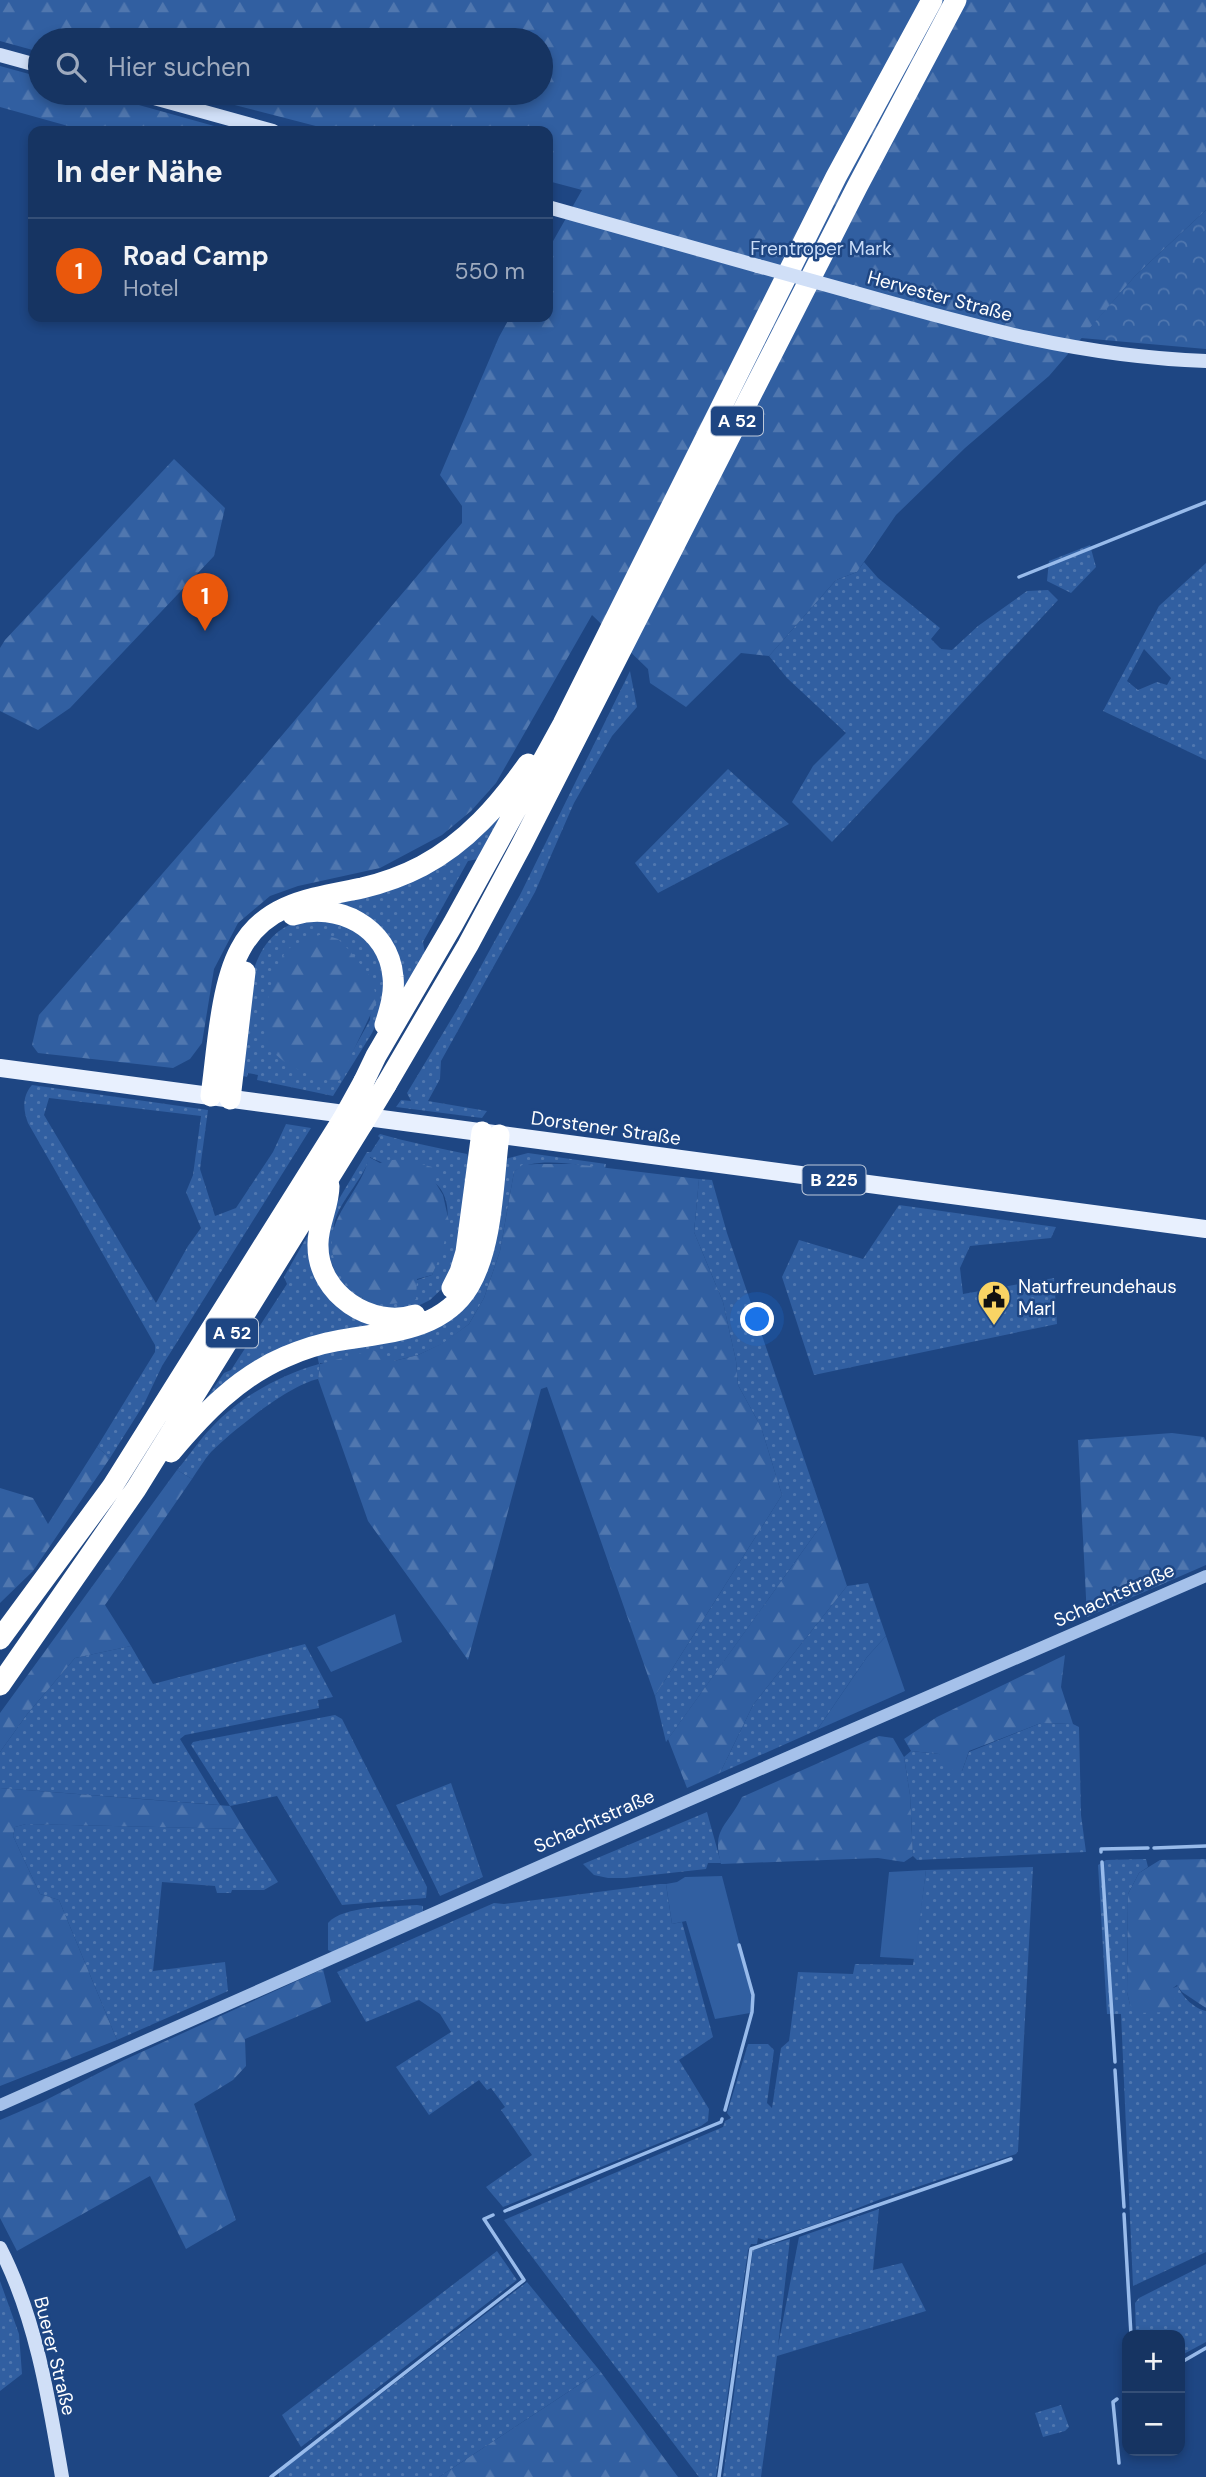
<!DOCTYPE html>
<html lang="de">
<meta charset="utf-8">
<style>
:root{--surface:#163462;--page:#233f6b;--text:#f1f3f6;--muted:#9eaabe;--line:#354f77;--accent:#ea580c}
body{margin:0;font-family:"DM Sans",sans-serif;background:var(--page);color:var(--text)}
.controls{position:absolute;right:21px;bottom:21px;display:grid;overflow:hidden;border-radius:14px;box-shadow:0 4px 10px #0003}
.controls button{width:63px;height:63px;display:grid;place-items:center;padding:0;border:0;border-bottom:2px solid var(--line);background:var(--surface);color:var(--text);font:35px sans-serif}
.you{position:absolute;left:758px;top:1320px;width:24px;height:24px;margin:-18px;border:5px solid #fff;border-radius:50%;background:#1a73e8;box-shadow:0 0 0 10px #1a73e833}
.badge{display:grid;place-items:center;width:46px;height:46px;border-radius:50%;background:var(--accent);color:#fff;font-size:23px;font-weight:700}
.pin{position:absolute;translate:-50% -58px;filter:drop-shadow(0 2px 4px #0008)}
.pin::after{content:'';position:absolute;top:37px;width:24px;height:21px;background:inherit;clip-path:polygon(0 0,100% 0,50% 100%)}
.list{margin:0;padding:0;list-style:none}
h2{display:flex;justify-content:space-between;align-items:center;height:91px;margin:0;padding:0 28px;font-size:30px}
h2 small{font-size:23px;font-weight:400;color:var(--muted)}
.list li{display:grid;grid-template-columns:46px 1fr auto;gap:21px;align-items:center;box-sizing:border-box;height:105px;padding:0 28px;border-top:2px solid var(--line)}
.list b{display:block;font-size:26px;white-space:nowrap}
.list p{margin:0;font-size:23px;white-space:nowrap;color:var(--muted)}
.list em{font-size:23px;font-style:normal;color:var(--muted)}
.icon{flex:none;width:38px;height:38px;fill:none;stroke:currentColor;stroke-width:2;stroke-linecap:round;stroke-linejoin:round}
.map{position:relative;flex:none;width:1206px;height:2477px;overflow:hidden}
.search{position:absolute;background:var(--surface);box-shadow:0 4px 10px #0003;left:28px;top:28px;width:525px;height:77px;display:flex;align-items:center;gap:18px;box-sizing:border-box;padding:0 24px;border-radius:38px;color:var(--muted);font-size:26px}
.panel{position:absolute;background:var(--surface);box-shadow:0 4px 10px #0003;left:28px;top:126px;width:525px;height:196px;border-radius:14px}
.map>svg:first-child{display:block}
.grass{fill:url(#grass-dots);fill-rule:evenodd}
.forest{fill:url(#forest-firs)}
.park{fill:url(#park-crowns)}
.garden{fill:#315fa1}
.lines{fill:none;stroke-linecap:round;stroke-linejoin:round}
.stream{stroke:#98bbeb;stroke-width:3.5}
.tertiary{stroke:#a5c1ea;stroke-width:12}
.secondary{stroke:#d0dff7;stroke-width:14}
.primary{stroke:#e8f0fe;stroke-width:18}
.motorway{stroke:#fff;stroke-width:21}
.secondary-bridge{stroke:#d0dff7;stroke-width:14}
.motorway-bridge{stroke:#fff;stroke-width:21}
.labels{text-anchor:middle;dominant-baseline:central;stroke-width:5;stroke-linejoin:round;paint-order:stroke}
.shield{fill:#1e4683;stroke:#bcc8da;stroke-width:2}
.shield-label{font-size:18px;font-weight:bold;fill:#fff}
.park-label{font-size:19px;fill:#c9dcf7;stroke:#1e4683}
.street-label{font-size:19px;fill:#fff;stroke:#1e4683}
.poi-label{font-size:19px;fill:#fff;stroke:#1e4683;text-anchor:start}
</style>
<div class="map">
<svg width="1206" height="2477" viewBox="0 0 1206 2477">
<defs>
<pattern id="grass-dots" width="8" height="8" patternUnits="userSpaceOnUse" patternTransform="scale(1.75)"><rect width="8" height="8" fill="#315fa1"/><path d="M2 2h.1M6 6h.1" fill="none" stroke="#5077af" stroke-width="1.8" stroke-linecap="round"/></pattern>
<pattern id="forest-firs" width="22" height="20" patternUnits="userSpaceOnUse" patternTransform="scale(1.75)"><rect width="22" height="20" fill="#315fa1"/><path d="M5 1l3.5 6h-7zM16 11l3.5 6h-7z" fill="#5077af"/></pattern>
<pattern id="park-crowns" width="20" height="18" patternUnits="userSpaceOnUse" patternTransform="scale(1.75)"><rect width="20" height="18" fill="#315fa1"/><path d="M2 6a3 3 0 1 1 6 0M12 15a3 3 0 1 1 6 0" fill="none" stroke="#5077af"/></pattern>
</defs>
<rect width="100%" height="100%" fill="#1e4683"/>
<path class="grass" d="M1090,545L1096,567L1071,593L1047,581L1049,561Z
M864,562L878,578L940,628L931,639L941,649L952,650L978,626L1027,591L1048,590L1058,600L832,842L792,802L813,766L846,733L787,678L769,656L836,580L857,572Z
M1206,563V760L1103,711L1159,606ZM1144,649L1171,678L1167,685L1157,682L1138,690L1127,681Z
M630,671L637,707L612,736L574,803L535,892L441,1061L440,1079L428,1101L487,1111L482,1118L396,1107L401,1100L411,1101L407,1093L458,1008L520,895Z
M728,769L789,824L658,893L635,863Z
M504,812L478,859L468,861L423,942L425,953L397,1004L396,969L323,899L369,891Z
M329,919L361,933L377,952L386,984L380,1017L372,1033L333,1096L257,1080L258,1075L248,1073L247,1077L243,1076L242,1065C247,1017 241,940 297,922C307,919 319,920 329,919ZM372,979L370,1020L346,1063L339,1081Z
M32,1085L208,1110L200,1169L215,1216L236,1208L273,1152L286,1124L311,1128L162,1366L144,1404L110,1458L97,1447L155,1352V1345L28,1123C23,1110 22,1096 32,1085ZM49,1098L201,1116L193,1175L186,1192L201,1228L188,1246L156,1303L44,1115Z
M380,1134C408,1142 438,1148 467,1154L469,1160L461,1242L446,1285L430,1300L416,1307L383,1310L341,1287L325,1246L336,1204L367,1152H371L380,1138L378,1136ZM370,1157C385,1166 426,1175 435,1183C460,1204 442,1251 432,1275L363,1298C346,1287 342,1277 339,1258C337,1248 332,1234 334,1225C337,1204 363,1180 370,1157Z
M528,1153L606,1164L605,1169C581,1165 533,1155 514,1172L500,1251L484,1298L469,1324L444,1343L418,1355L394,1361L320,1363L318,1379C289,1385 232,1431 211,1452C204,1460 198,1470 192,1479L177,1470C189,1456 199,1440 212,1427C240,1397 280,1375 319,1364L317,1355L436,1328L505,1159Z
M699,1179L712,1180L727,1233L825,1520L666,1742L655,1696L782,1495L761,1427L738,1385L736,1361L723,1302L694,1232Z
M899,1205L1056,1227L1051,1238L970,1246L960,1268L963,1294L1054,1278L1057,1324L814,1375L782,1277L799,1240L863,1259Z
M314,1224L315,1267L387,1324L325,1339L197,1412L224,1373L231,1370L287,1284L284,1277Z
M868,1583L886,1636L867,1657L817,1730L720,1773L753,1705L847,1586Z
M305,1644L333,1697L318,1700L319,1708L185,1735L180,1739L220,1805L0,1788V1752L28,1713L75,1658L131,1646L153,1684Z
M335,1715L342,1719L427,1887L426,1898L342,1905L277,1796L230,1806L191,1745L193,1742Z
M1041,1723L1073,1724L1079,1727L1081,1815L1086,1852L917,1860L913,1856L910,1795L904,1757L911,1751L939,1754L962,1771L969,1752Z
M451,1783L483,1877L440,1896L396,1805Z
M707,1812L721,1863H708L706,1869L625,1878H608L594,1875L583,1864Z
M26,1824L244,1829L278,1882L264,1890H232L231,1893H217L215,1886L162,1882L153,1971L225,1962L228,1991L117,2040L59,1900L40,1894L13,1836L15,1827Z
M1146,1859L1148,1867L1139,1873L1128,1894L1127,1992L1130,2005L1178,1986C1182,1997 1195,2009 1206,2011V2252L1133,2286L1121,2014H1107L1098,1865L1106,1860Z
M1033,1867L1018,2151L1016,2154L881,2199L817,2224L765,2240L758,2238L757,2244H751L748,2250L716,2477H699L504,2220L723,2127L725,2121L731,2118L727,2113L748,2044H768L774,2050L767,2103L772,2108L781,2048L789,2041L798,1972L853,1974L855,1964L913,1965L926,1870Z
M660,1884H666L672,1924L682,1922L713,2037L679,2060L709,2109L708,2121L701,2126L503,2207L486,2187L532,2155L501,2110L505,2107L491,2088L487,2090L479,2080L429,2115L396,2067L451,2032L440,2014L419,2000L366,2022L337,1972L494,1903L504,1904Z
M417,1905L423,1906V1912L332,1952L328,1950V1923C343,1905 394,1907 417,1905Z
M879,2209L873,2270L902,2263L926,2311L777,2356L761,2477H723L753,2250L790,2239L778,2346L799,2237Z
M497,2251L517,2280L301,2447L282,2415Z
M1206,2264V2342L1180,2356V2335H1136L1135,2303L1139,2298Z
M0,2281L19,2334L22,2374L0,2391Z
M527,2282L600,2371L439,2477H279V2472Z
M1061,2405L1069,2427L1065,2431L1043,2437L1035,2413Z"/>
<path class="forest" d="M0,0H1206V210L1135,276L1049,376L965,448L896,515L857,572L836,580L769,656L741,653L686,707L650,683L648,669L592,615L496,783L471,811L442,835L380,868L298,886L270,896L238,923L214,969L202,1043L190,1059L173,1068L38,1053L32,1045L39,1015L245,779L462,523V506L440,475L499,337L510,317H548V250L582,190L548,181V131H335L188,93H541V40H40V52L0,41Z
M0,66L40,77V93H96L232,131H86L0,107Z
M174,459L225,508L214,556L70,708L38,730L0,711V648L5,640Z
M322,934L338,939L350,951L372,979L377,1001L339,1081C318,1080 284,1067 271,1049C257,1031 272,959 291,947C300,941 312,938 322,934Z
M369,1157L380,1163C396,1156 415,1162 432,1167L435,1182L443,1195L449,1222L442,1252L432,1275L417,1279L416,1299C395,1306 373,1307 354,1292C348,1287 343,1278 339,1271C314,1223 360,1198 369,1157Z
M537,1164H574L699,1179L694,1232L723,1302L736,1361L738,1385L761,1427L782,1495L655,1696L547,1387L541,1389L468,1660L368,1521L318,1379L320,1364L373,1350L394,1361L418,1355L443,1343L469,1324L484,1298L500,1251L514,1172L522,1165Z
M1172,1433L1204,1437L1206,1441V1565L1087,1617L1078,1440Z
M97,1447L110,1458L33,1571L0,1603V1488L33,1498L48,1524Z
M177,1470L192,1479L105,1605L131,1646L75,1658L28,1713L0,1752V1713Z
M825,1520L847,1586L753,1705L720,1773L687,1788L668,1739Z
M1065,1655L1061,1687L1073,1724L1041,1723L969,1751L962,1771L946,1768L939,1754L911,1751L904,1739L937,1717Z
M879,1736L893,1738L904,1757L910,1795L913,1856L904,1862L878,1858L721,1864C711,1828 728,1826 742,1797Z
M0,1788L230,1806L244,1829L26,1824L15,1827L13,1836L40,1894L59,1900L117,2040L0,2086Z
M1206,1859V2008L1182,1992L1177,1985L1173,1988L1176,2007L1169,2012L1139,2013L1130,2005L1127,1992L1128,1894L1139,1873L1160,1860Z
M323,1969L331,2002L245,2039L246,2066L233,2080L194,2104L236,2220L186,2249L150,2176L17,2251L0,2218V2120L42,2102L124,2060Z
M600,2371L678,2477H439Z"/>
<path class="park" d="M1206,210V349L1081,338L1135,276Z"/>
<path class="garden" d="M395,1614L402,1642L331,1672L317,1647Z
M886,1636L905,1691L817,1730L867,1657Z
M926,1870L915,1959L880,1957L889,1872Z
M722,1876L753,1996L750,2013L715,2019L686,1921L672,1924L666,1884L677,1882L685,1877Z"/>
<g class="lines">
<path class="stream" d="M1019,577L1206,502
M1154,1848L1206,1846
M1101,1852V1849L1148,1848
M1102,1862L1115,2062
M1115,2070L1124,2207
M725,2110L752,2012L753,1995L739,1945
M505,2211L721,2122L722,2119
M1124,2214L1131,2335
M1180,2363L1206,2348
M1117,2399L1113,2402L1119,2463
M271,2477L524,2280L484,2219L493,2215
M719,2477L751,2249L1011,2159"/>
<path class="tertiary" d="M0,2105L685,1802L1206,1576"/>
<path class="secondary" d="M0,55L40,66
M136,93L273,131
M548,207L758,266
M852,292C972,326 1080,357 1206,361
M0,2248C36,2318 49,2400 62,2477"/>
<path class="primary" d="M0,1068L1206,1229"/>
<path class="motorway" d="M293,915C337,901 389,927 393,977C395,993 390,1009 385,1025
M364,1081L376,1056L453,924L563,724L836,177L932,0
M386,1085L468,945L522,844L857,187L956,0
M211,1096C217,1054 220,987 240,950C265,902 314,898 362,888C383,883 403,876 422,866C467,842 499,805 528,764
M230,1099L245,972
M329,1186C329,1207 317,1225 318,1246C318,1294 371,1329 415,1315
M452,1288L460,1272L466,1252L482,1132
M171,1452C203,1414 238,1377 285,1357C301,1350 319,1344 336,1341C383,1332 441,1333 469,1286C493,1245 493,1181 499,1135
M0,1639L112,1487L343,1119
M0,1685L136,1489L363,1123"/>
<path class="secondary-bridge" d="M758,266L852,292"/>
<path class="motorway-bridge" d="M343,1119L364,1081
M363,1123L386,1085"/>
</g>
<defs>
<symbol id="civic-pin" viewBox="-11 -11 22 30"><path d="M0 17L-7.5 6A9.5 9.5 0 1 1 7.5 6Z" fill="#f9d464" stroke="#1e4683"/><path d="M-.6-6.5H3V-4.5H.6V-3L4-1V1h2V6H-6V1h2V-1L-.6-3ZM-1.2 2.5V6h2.4V2.5Z" fill="#111"/></symbol>
</defs>
<g fill-rule="evenodd">
<use href="#civic-pin" x="975" y="1278" width="38" height="52"/>
</g>
<g class="labels">
<g class="shield">
<rect x="711" y="406.5" width="52" height="29" rx="5"/>
<rect x="802.5" y="1165.5" width="63" height="29" rx="5"/>
<rect x="206" y="1318.5" width="52" height="29" rx="5"/>
</g>
<g class="shield-label">
<text x="737" y="421">A 52</text>
<text x="834" y="1180">B 225</text>
<text x="232" y="1333">A 52</text>
</g>
<g class="park-label">
<text x="821" y="248">Frentroper Mark</text>
</g>
<g class="street-label">
<text transform="translate(940 296) rotate(15)">Hervester Straße</text>
<text transform="translate(606 1128) rotate(8)">Dorstener Straße</text>
<text transform="translate(1114 1595) rotate(-24)">Schachtstraße</text>
<text transform="translate(594 1821) rotate(-24)">Schachtstraße</text>
<text transform="translate(55 2356) rotate(76)">Buerer Straße</text>
</g>
<g class="poi-label">
<text x="1018" y="1286">Naturfreundehaus<tspan x="1018" dy="22">Marl</tspan></text>
</g>
</g>
</svg>
<div class="controls">
<button>+</button>
<button>−</button>
</div>
<div class="you"></div>
<div class="pin badge" style="left:205px;top:631px">1</div>
<div class="search"><svg class="icon" aria-label="search" viewBox="0 0 24 24"><circle cx="10" cy="10" r="6"/><path d="M15 15l6 6"/></svg>Hier suchen</div>
<section class="panel">
<h2>In der Nähe<small></small></h2>
<ul class="list">
<li><span class="badge">1</span><div><b>Road Camp</b><p>Hotel</p></div><em>550 m</em></li>
</ul>
</section>
</div>
